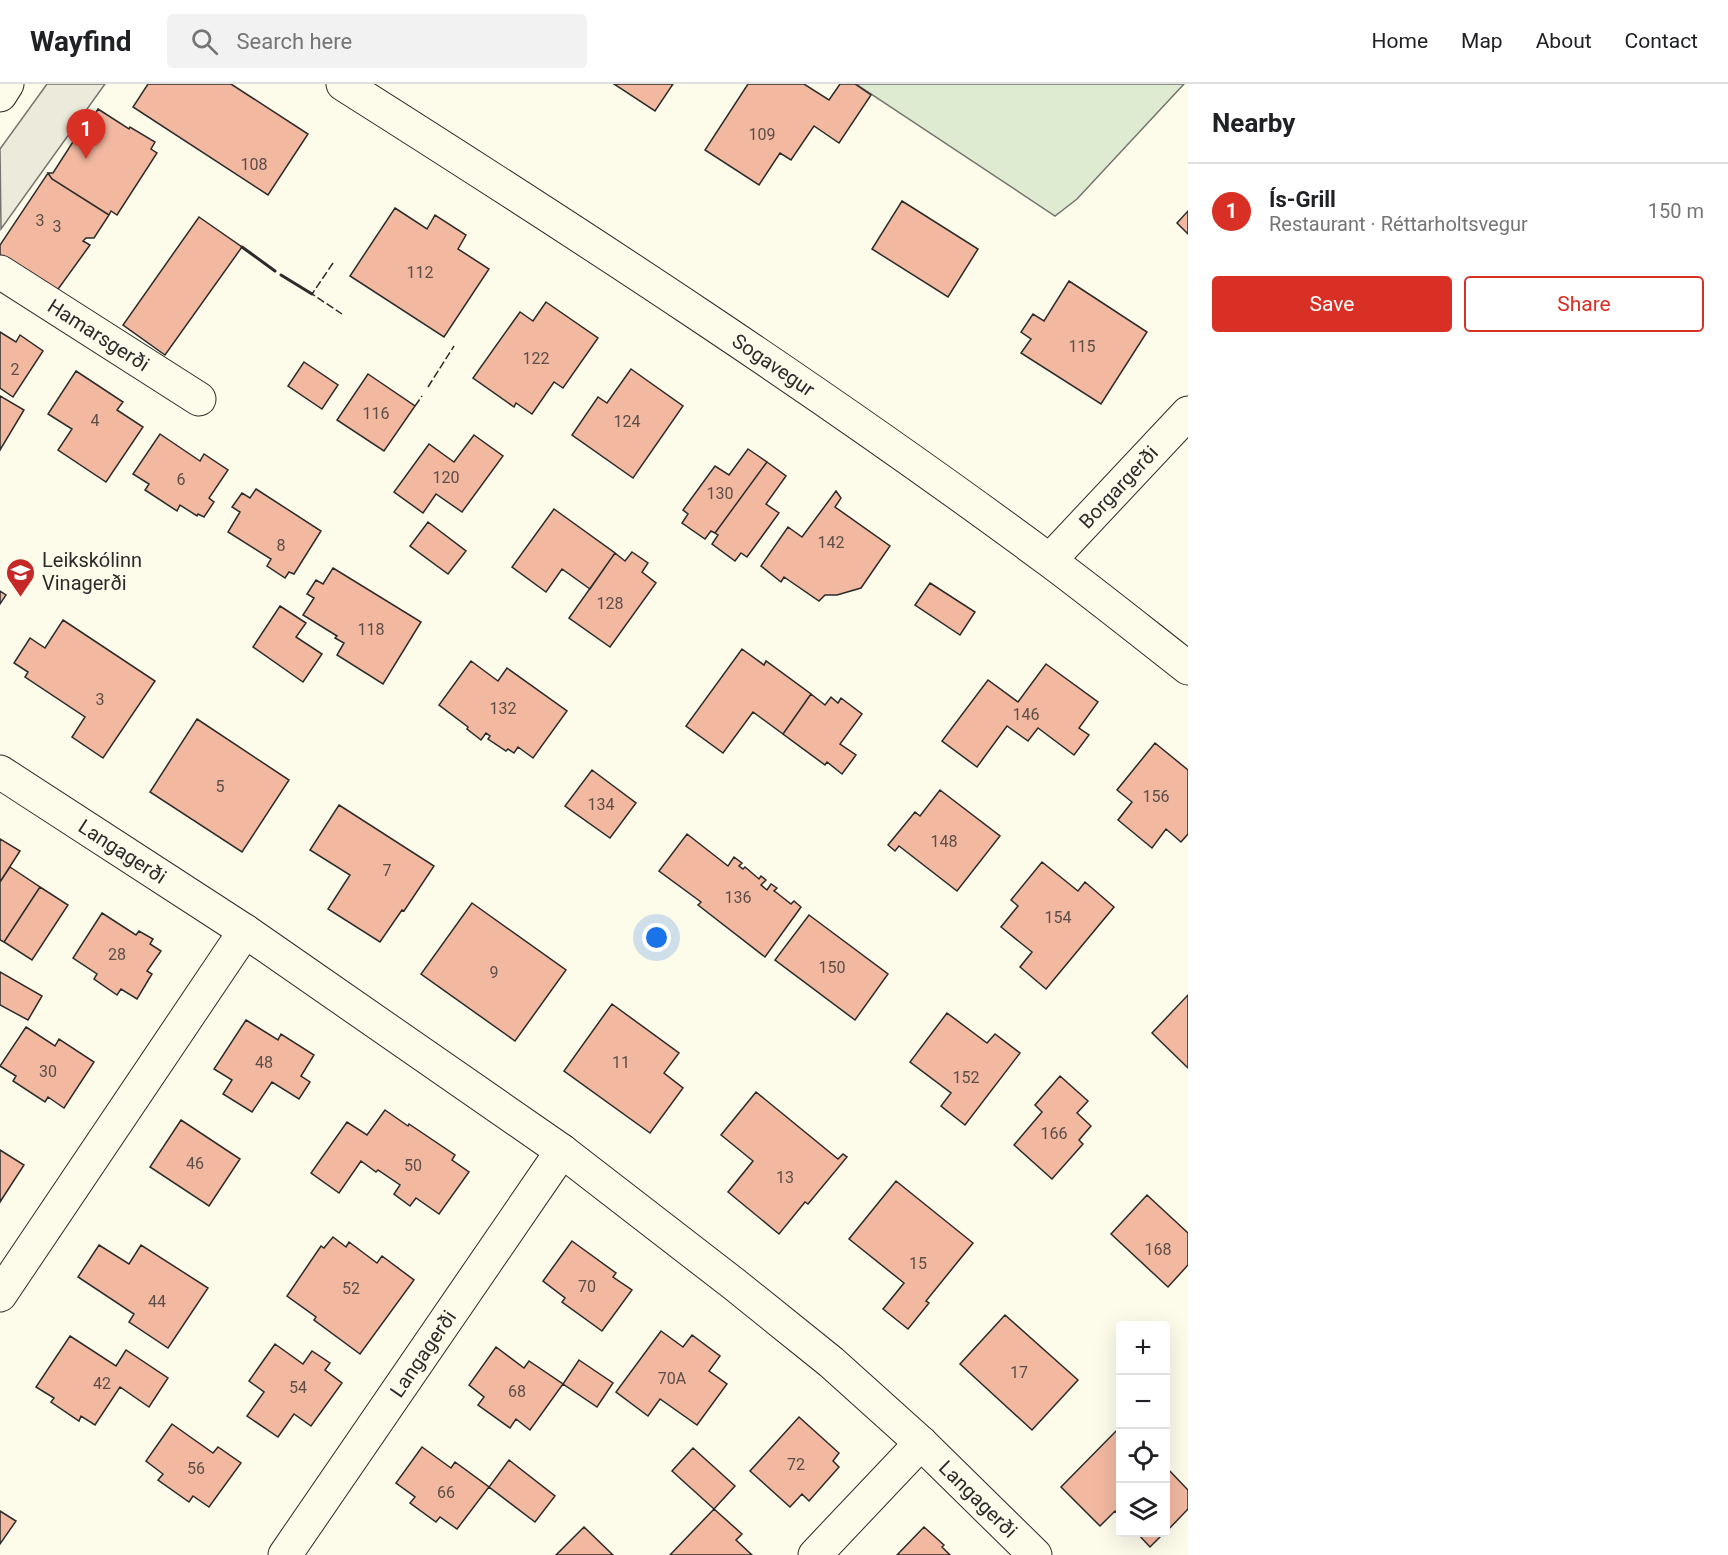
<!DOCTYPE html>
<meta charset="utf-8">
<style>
:root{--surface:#fff;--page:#f2f2f2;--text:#202124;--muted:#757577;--line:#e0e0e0;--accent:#d93025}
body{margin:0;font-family:Roboto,sans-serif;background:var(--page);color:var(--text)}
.controls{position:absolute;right:18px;bottom:18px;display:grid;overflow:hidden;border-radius:6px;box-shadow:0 6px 24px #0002}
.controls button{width:54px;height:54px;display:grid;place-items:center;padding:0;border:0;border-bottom:2px solid var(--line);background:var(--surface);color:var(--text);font:30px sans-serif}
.you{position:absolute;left:657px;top:854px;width:21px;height:21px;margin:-15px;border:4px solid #fff;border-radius:50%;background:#1a73e8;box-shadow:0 0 0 9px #1a73e833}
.badge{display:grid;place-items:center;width:39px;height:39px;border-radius:50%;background:var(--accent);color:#fff;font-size:20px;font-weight:700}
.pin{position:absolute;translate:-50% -50px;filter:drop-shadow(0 2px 3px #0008)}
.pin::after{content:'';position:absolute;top:32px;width:21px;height:18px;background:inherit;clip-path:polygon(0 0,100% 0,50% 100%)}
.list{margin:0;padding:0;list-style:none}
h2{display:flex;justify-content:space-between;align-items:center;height:78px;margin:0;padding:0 24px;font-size:26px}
h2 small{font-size:20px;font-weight:400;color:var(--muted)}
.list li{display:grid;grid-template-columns:39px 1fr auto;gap:18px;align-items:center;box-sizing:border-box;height:96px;padding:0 24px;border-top:2px solid var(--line)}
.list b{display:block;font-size:22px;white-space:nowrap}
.list p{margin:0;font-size:20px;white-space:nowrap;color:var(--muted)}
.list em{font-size:20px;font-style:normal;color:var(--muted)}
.actions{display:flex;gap:12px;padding:18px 24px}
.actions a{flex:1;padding:14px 0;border:2px solid var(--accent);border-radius:6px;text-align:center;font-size:21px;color:var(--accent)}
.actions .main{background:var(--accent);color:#fff}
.icon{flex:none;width:33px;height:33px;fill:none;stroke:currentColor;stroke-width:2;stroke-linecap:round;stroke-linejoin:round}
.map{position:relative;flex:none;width:1188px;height:1471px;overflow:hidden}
header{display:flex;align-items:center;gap:36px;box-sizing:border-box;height:84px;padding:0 30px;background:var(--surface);border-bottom:2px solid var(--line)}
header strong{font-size:28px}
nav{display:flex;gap:33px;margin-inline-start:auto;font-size:21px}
.search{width:420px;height:54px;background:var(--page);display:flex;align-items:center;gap:15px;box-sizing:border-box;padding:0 21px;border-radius:6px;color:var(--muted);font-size:22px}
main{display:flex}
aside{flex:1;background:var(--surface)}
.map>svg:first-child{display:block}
.green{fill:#deebd1;stroke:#74746e;stroke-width:1.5}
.parking{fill:#eceadb;stroke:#74746e;stroke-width:1.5}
.building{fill:#f2b8a0;stroke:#2b2b2b;stroke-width:1.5}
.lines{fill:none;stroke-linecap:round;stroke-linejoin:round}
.minor-casing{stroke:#2b2b2b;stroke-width:35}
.minor{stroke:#fdfbea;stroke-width:33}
.fence{stroke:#2b2b2b;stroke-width:1.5;stroke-dasharray:8 3;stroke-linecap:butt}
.wall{stroke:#2b2b2b;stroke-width:3}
.labels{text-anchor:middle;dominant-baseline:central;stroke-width:4.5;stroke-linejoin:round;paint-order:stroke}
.number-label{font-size:16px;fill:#5d4e48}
.street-label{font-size:20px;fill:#2b2b2b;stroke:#fdfbea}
.poi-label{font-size:20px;fill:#2b2b2b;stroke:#fdfbea;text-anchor:start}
</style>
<header>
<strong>Wayfind</strong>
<div class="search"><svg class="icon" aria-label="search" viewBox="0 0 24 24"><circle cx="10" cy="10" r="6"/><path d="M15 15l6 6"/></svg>Search here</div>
<nav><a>Home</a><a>Map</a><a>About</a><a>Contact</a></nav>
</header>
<main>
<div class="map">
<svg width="1188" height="1471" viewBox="0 0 1188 1471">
<rect width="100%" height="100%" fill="#fdfbea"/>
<path class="green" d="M856,0H1184L1077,115L1055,132Z"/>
<path class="parking" d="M47,0H105L1,145L0,65Z"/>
<path class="building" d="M148,0H231L308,50L268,111L133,23Z
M614,0H673L655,27Z
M748,0H804L829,16L840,0H855L871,11L839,59L814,42L791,76L780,69L759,101L705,66Z
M98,25L129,45L130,43L155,58L151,65L157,69L117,131L111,127L109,131L52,95L48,89H53L87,36L90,38Z
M48,89L52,95L109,131L94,154H86L83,157L90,161L56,208L0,174V161Z
M902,117L978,165L948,213L872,165Z
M395,124L427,145L435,131L466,151L458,165L489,185L444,253L350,192Z
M1188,127V150L1177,139Z
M199,133L242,163L165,271L123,241Z
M1069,197L1147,248L1101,320L1021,269L1031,255L1021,248L1033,230L1044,237Z
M546,218L598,254L563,304L554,298L532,330L516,319L514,323L473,294L520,228L533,237Z
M0,248L16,258L20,251L43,267L13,313L0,304Z
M304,278L338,301L322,325L288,302Z
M631,285L683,322L633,394L572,351L598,313L607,319Z
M76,287L123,318L117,326L143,343L106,398L58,366L72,345L48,330Z
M368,290L415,322L384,367L337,336Z
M0,312L24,326L0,366Z
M160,350L200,377L204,370L228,386L209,414L214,418L204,433L198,430L197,432L180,421L177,427L145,406L149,400L133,390Z
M474,351L503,372L462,428L436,410L423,429L394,408L429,360L454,378Z
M748,365L767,378L715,449L711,447L705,455L682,439L688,430L683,426L715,382L729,391Z
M767,378L786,392L766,420L779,429L747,473L741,469L735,477L712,460L718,451L715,449Z
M256,405L321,447L294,490L289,488L285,494L267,482L271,475L228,448L240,428L232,423L242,409L250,414Z
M836,407L841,414L835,423L890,462L861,504L837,511H825L819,517L784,493L781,498L761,482L788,443L802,453Z
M554,425L615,469L590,505L562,485L546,508L512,483Z
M428,438L466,467L448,490L410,462Z
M632,468L648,479L642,488L656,499L610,563L569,534L615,469L625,477Z
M333,484L421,538L383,600L337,571L344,559L335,554L337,552L303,531L314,514L307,510L316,496L323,500Z
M930,499L975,528L960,551L915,521Z
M0,507L6,511L0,520Z
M280,522L306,539L296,553L322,570L303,598L253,563Z
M63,536L155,597L103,674L72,653L85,633L25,593L28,588L14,579L30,554L45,564Z
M742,565L764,581L766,577L811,610L783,650L753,628L723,669L686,642Z
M471,577L498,597L507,584L567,627L533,674L518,663L514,669L508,665L506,667L488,655L490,652L486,649L481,656L467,645L468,643L439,621Z
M1046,580L1098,618L1079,644L1089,651L1074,671L1038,644L1028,657L1007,642L977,683L942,657L988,596L1018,618Z
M811,610L825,621L831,613L838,619L841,614L862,630L840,660L856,671L842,690L827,678L825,681L783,650Z
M197,635L289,696L242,768L150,708Z
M1155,659L1188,686V750L1181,758L1166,745L1152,764L1118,736L1132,718L1117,706Z
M592,686L636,719L610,754L565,722Z
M940,706L1000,752L957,807L899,762L895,767L888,761L915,728L920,732Z
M339,721L434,782L404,827L402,826L380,858L328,825L350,791L310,766Z
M687,750L728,782L734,773L742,779L739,782L743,785L745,783L759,795L761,792L766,796L761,801L767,806L771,800L777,804L774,807L777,809L791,820L794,817L801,823L765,873L698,821L701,818L659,787Z
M0,755L20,767L0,798Z
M1042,778L1078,807L1085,798L1114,823L1046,905L1020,883L1032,868L1001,843L1018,822L1011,816Z
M10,783L40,803L4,858L0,856V798Z
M40,803L68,821L32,876L4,858Z
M472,819L566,886L515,957L421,890Z
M102,829L136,851L139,847L153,855L150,860L161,867L147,887L152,890L137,915L121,905L117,911L94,895L97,890L73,874Z
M809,831L888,890L855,936L775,876Z
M0,888L42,912L28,936L0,921Z
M1188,911V984L1152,949Z
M612,920L679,969L664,989L683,1004L650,1049L564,987Z
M947,929L987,959L995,950L1020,969L965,1041L941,1022L951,1009L910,978Z
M246,936L278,956L281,950L314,971L301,992L310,998L299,1015L272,998L252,1028L223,1010L232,996L214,985Z
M26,943L55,962L59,955L94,978L64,1024L48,1013L45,1018L13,997L16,992L0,982Z
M1060,992L1088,1017L1077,1029L1091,1042L1079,1056L1083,1060L1052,1095L1014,1061L1042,1028L1035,1021Z
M756,1008L838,1075L843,1070L847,1073L808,1120L805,1118L779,1150L728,1108L753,1077L721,1051Z
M385,1026L408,1042L409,1040L455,1071L452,1076L469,1088L439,1130L416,1114L410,1122L394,1110L400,1101L378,1086L376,1088L361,1077L339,1109L311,1089L347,1038L367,1051Z
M181,1036L240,1075L209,1122L150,1083Z
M0,1066L24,1081L0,1118Z
M896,1097L973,1159L926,1217L929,1219L908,1245L883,1225L904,1199L849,1155Z
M1147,1111L1188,1149V1181L1168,1203L1111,1150Z
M333,1153L346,1163L349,1158L377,1179L382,1172L414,1196L360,1270L314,1236L316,1233L287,1212L321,1162L324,1164Z
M572,1157L616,1189L613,1193L632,1206L602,1247L562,1218L565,1214L543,1197Z
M99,1161L129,1180L141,1161L208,1204L168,1264L129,1238L134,1230L78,1193Z
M1005,1231L1078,1296L1032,1346L960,1280Z
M661,1247L683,1263L692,1251L720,1272L709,1287L727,1300L697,1341L660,1315L648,1332L616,1308Z
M70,1252L116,1282L126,1266L168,1294L149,1323L120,1303L95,1341L81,1332L79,1337L51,1318L54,1314L36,1303Z
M275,1260L303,1280L312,1267L330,1279L325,1286L342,1299L311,1342L294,1330L278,1353L247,1332L264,1308L249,1297Z
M496,1263L524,1284L529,1277L563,1300L530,1346L516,1335L510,1344L478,1321L484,1313L469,1301Z
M579,1276L613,1299L597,1323L563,1300Z
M799,1333L839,1369L833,1377L839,1383L809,1417L802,1410L790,1423L750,1387Z
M172,1340L213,1369L218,1363L241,1379L209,1423L193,1412L189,1418L158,1396L163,1390L146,1377Z
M1120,1343V1433L1115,1427L1100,1442L1061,1403Z
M422,1363L451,1384L455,1378L489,1403L457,1445L440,1433L436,1438L410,1419L415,1413L396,1399Z
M693,1364L735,1402L714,1425L672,1387Z
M509,1376L555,1412L535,1438L489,1403Z
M1166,1383L1188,1406V1425L1166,1448Z
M714,1425L742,1450L736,1456L752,1471H670Z
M0,1427L16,1437L0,1460Z
M584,1443L613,1471H556Z
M924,1443L944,1461L942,1463L950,1471H897Z
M1136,1448H1165L1150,1463Z"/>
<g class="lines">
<defs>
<g id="minor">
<path id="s1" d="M343,0C583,152 821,307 1049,476C1096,511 1142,548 1188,584"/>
<path d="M0,11L7,0"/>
<path id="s2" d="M0,188L199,315"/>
<path id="s3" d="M1050,476L1188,329"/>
<path id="s4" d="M0,688L245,847L562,1067L734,1200L831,1278L921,1359L1035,1471"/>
<path d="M0,1211L245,847"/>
<path id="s5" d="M285,1471L562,1067"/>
<path d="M815,1471L921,1359"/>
</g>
</defs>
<use href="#minor" class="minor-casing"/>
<use href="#minor" class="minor"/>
<path class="fence" d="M333,179L312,210L342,230
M428,303L454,262
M415,322L422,312"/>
<path class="wall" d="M242,163L275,187
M281,191L312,210"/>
</g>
<defs>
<symbol id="school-pin" viewBox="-11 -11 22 30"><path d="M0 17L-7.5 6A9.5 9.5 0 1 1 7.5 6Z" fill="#c62828" stroke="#fdfbea"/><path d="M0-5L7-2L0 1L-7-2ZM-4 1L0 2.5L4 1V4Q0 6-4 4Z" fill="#fff"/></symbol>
</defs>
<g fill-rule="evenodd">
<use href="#school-pin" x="4" y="472" width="33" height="45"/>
</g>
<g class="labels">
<g class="number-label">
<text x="762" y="50">109</text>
<text x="254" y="80">108</text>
<text x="40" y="136">3</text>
<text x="57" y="142">3</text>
<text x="420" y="188">112</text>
<text x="1082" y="262">115</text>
<text x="536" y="274">122</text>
<text x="15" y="285">2</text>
<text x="376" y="329">116</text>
<text x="95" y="336">4</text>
<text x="627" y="337">124</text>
<text x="446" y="393">120</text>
<text x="181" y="395">6</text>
<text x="720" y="409">130</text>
<text x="831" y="458">142</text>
<text x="281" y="461">8</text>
<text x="610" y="519">128</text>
<text x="371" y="545">118</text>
<text x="100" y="615">3</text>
<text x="503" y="624">132</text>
<text x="1026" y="630">146</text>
<text x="220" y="702">5</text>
<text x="1156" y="712">156</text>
<text x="601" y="720">134</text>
<text x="944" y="757">148</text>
<text x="387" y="786">7</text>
<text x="738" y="813">136</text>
<text x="1058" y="833">154</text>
<text x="117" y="870">28</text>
<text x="832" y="883">150</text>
<text x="494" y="888">9</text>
<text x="264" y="978">48</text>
<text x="621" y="978">11</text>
<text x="48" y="987">30</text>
<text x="966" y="993">152</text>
<text x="1054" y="1049">166</text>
<text x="195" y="1079">46</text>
<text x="413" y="1081">50</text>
<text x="785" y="1093">13</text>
<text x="1158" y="1165">168</text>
<text x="918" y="1179">15</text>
<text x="587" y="1202">70</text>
<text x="351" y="1204">52</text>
<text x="157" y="1217">44</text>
<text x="1019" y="1288">17</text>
<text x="672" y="1294">70A</text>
<text x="102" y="1299">42</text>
<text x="298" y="1303">54</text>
<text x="517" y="1307">68</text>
<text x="796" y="1380">72</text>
<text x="196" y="1384">56</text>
<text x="446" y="1408">66</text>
</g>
<g class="street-label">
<text stroke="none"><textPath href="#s2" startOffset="117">Hamarsgerði</textPath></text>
<text stroke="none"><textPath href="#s1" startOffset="514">Sogavegur</textPath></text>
<text stroke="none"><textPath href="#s3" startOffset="100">Borgargerði</textPath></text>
<text stroke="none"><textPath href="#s4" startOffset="146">Langagerði</textPath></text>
<text stroke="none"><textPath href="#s5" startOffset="244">Langagerði</textPath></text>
<text stroke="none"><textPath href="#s4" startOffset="1221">Langagerði</textPath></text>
</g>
<g class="poi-label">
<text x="42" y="476">Leikskólinn<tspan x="42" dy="23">Vinagerði</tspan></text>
</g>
</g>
</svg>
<div class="controls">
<button>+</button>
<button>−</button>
<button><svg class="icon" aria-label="locate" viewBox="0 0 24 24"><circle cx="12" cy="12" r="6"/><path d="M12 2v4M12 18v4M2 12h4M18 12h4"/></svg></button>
<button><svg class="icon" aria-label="layers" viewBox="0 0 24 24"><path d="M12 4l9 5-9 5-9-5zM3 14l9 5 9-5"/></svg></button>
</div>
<div class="you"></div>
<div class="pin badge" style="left:86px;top:75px">1</div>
</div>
<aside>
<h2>Nearby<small></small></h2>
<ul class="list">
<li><span class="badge">1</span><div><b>Ís-Grill</b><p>Restaurant · Réttarholtsvegur</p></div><em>150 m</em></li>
</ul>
<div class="actions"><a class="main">Save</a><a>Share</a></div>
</aside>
</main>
